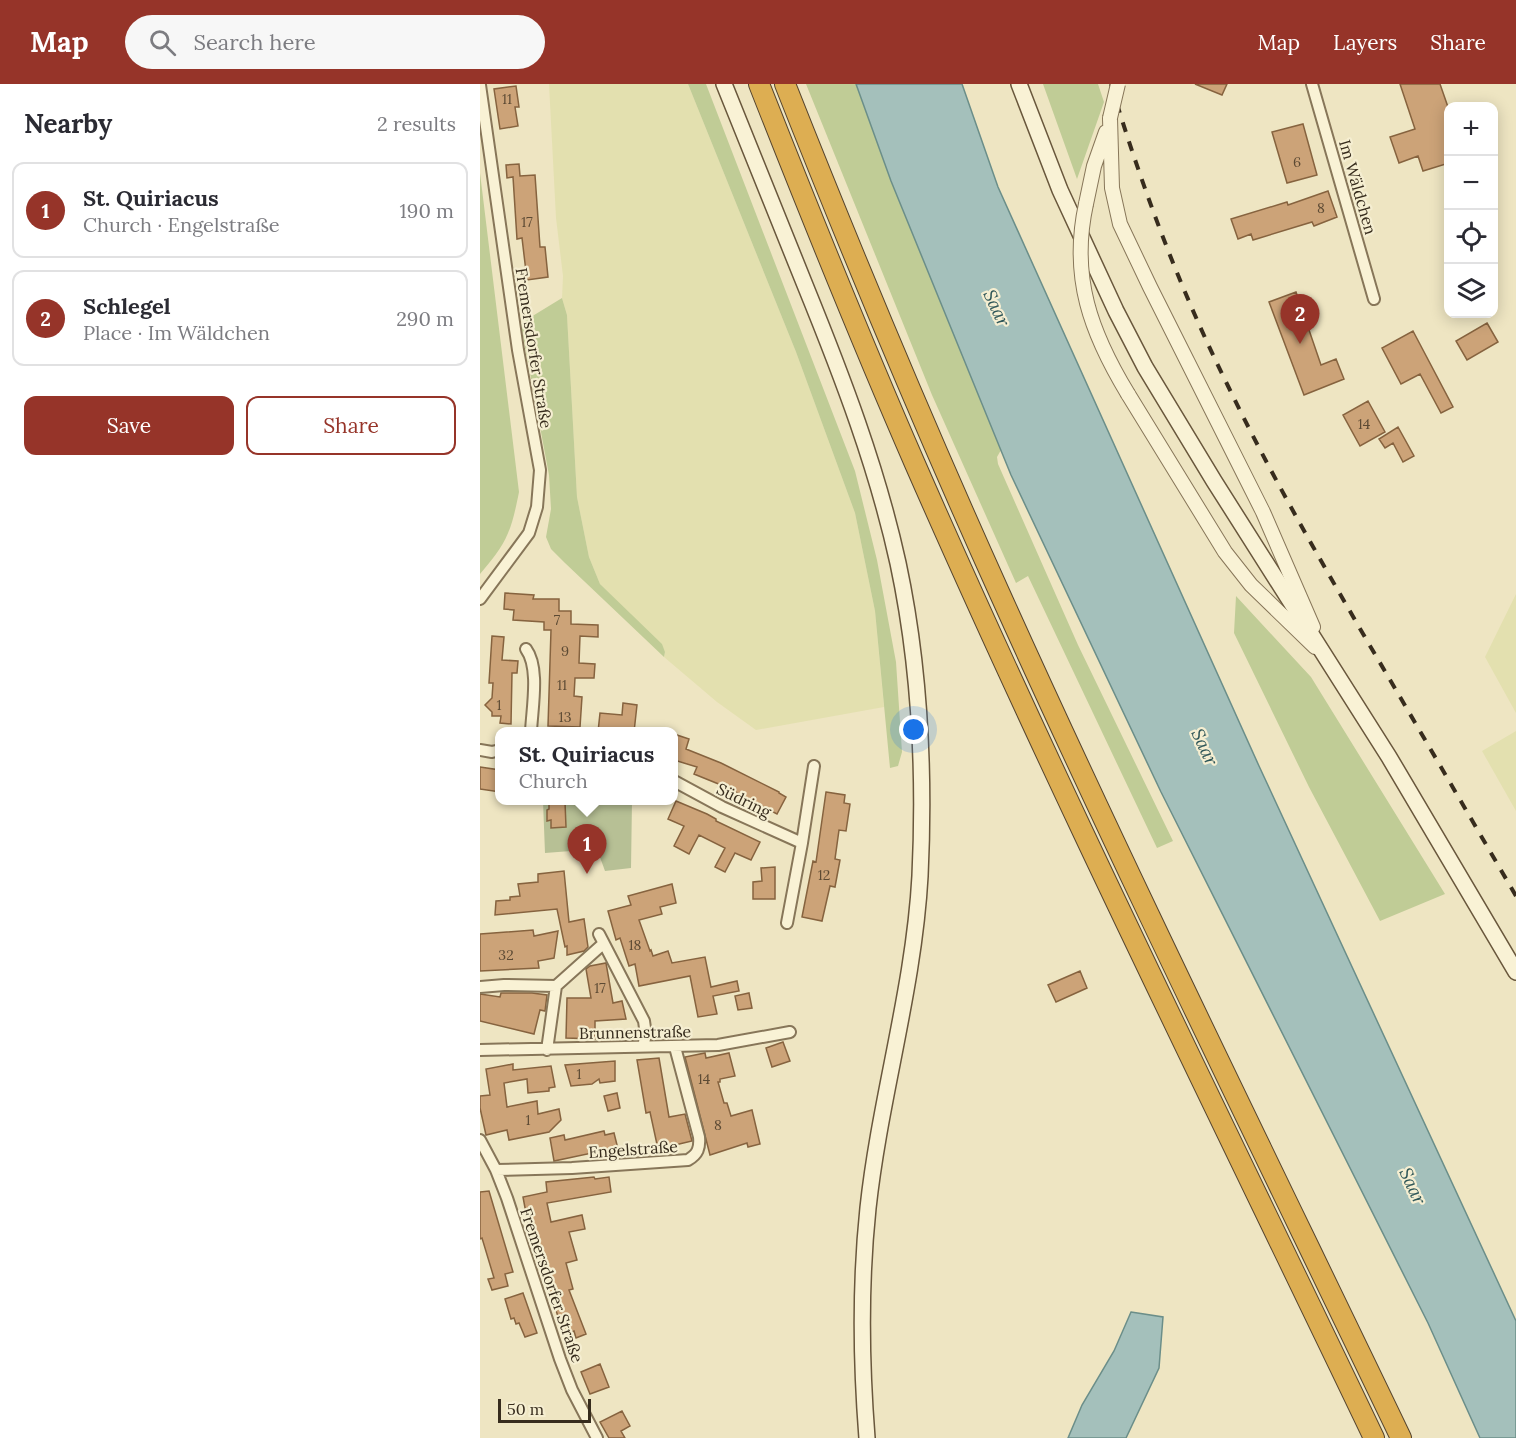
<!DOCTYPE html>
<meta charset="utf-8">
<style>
:root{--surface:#fff;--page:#f7f7f7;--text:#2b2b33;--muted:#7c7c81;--line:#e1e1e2;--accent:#963429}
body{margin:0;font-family:Lora,serif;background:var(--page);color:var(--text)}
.controls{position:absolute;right:18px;top:18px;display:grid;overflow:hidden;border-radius:12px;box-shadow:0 3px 15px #0003}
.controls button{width:54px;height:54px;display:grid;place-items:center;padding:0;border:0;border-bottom:2px solid var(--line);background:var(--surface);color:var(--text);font:30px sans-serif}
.scale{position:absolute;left:18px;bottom:15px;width:93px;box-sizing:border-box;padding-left:6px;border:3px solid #372c1d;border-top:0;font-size:16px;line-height:21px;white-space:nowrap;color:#372c1d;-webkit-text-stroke:4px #f5eed1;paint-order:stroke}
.you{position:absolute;left:434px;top:646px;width:21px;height:21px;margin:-15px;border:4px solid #fff;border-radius:50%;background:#1a73e8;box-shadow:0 0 0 9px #1a73e833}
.badge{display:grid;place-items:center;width:39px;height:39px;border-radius:50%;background:var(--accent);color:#fff;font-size:20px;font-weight:700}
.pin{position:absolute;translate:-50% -50px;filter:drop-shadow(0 2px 3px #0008)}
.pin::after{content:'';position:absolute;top:32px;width:21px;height:18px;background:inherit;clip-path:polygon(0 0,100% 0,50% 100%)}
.popup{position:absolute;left:15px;top:643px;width:183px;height:78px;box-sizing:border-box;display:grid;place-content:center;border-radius:12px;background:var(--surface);filter:drop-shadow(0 2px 4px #0005);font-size:20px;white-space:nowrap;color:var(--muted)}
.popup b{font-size:22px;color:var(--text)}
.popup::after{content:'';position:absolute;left:50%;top:100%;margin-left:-12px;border:12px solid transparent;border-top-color:var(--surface)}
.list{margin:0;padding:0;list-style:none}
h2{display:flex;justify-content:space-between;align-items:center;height:78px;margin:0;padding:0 24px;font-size:26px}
h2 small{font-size:20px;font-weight:400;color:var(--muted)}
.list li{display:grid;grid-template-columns:39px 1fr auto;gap:18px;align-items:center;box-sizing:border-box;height:96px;margin:0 12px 12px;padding:0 12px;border:2px solid var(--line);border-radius:12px}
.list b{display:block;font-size:22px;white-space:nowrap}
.list p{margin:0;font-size:20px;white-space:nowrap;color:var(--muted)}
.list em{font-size:20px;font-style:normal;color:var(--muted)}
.actions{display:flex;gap:12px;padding:18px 24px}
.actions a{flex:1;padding:14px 0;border:2px solid var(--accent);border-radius:12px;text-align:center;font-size:21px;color:var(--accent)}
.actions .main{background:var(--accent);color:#fff}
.icon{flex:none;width:33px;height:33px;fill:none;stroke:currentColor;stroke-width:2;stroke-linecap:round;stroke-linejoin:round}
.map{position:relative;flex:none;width:1036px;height:1354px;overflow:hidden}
header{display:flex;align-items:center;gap:36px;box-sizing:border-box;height:84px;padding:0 30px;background:var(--accent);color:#fff}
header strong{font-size:28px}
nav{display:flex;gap:33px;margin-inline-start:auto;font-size:21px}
.search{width:420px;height:54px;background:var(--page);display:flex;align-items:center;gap:15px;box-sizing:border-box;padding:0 21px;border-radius:33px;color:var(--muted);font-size:22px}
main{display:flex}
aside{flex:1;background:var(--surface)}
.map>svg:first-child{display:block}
.farmland{fill:#e3e0af}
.green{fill:#c0cc96}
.cemetery{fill:#b7c095}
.water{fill:#a4c0bb;stroke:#6b8e89;stroke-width:1.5}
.building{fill:#cca378;stroke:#86633f;stroke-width:1.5}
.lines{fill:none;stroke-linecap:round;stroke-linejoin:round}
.minor-casing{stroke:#877659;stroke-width:14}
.tertiary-casing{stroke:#877659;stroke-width:16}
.secondary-casing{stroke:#69573c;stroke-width:18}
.motorway-casing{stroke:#55442e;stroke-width:22}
.minor{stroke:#f9f2d5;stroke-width:10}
.tertiary{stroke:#f9f2d5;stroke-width:14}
.secondary{stroke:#f9f2d5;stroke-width:15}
.motorway{stroke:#ddae52;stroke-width:20}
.rail{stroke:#372c1d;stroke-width:4;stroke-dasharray:10 10;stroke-linecap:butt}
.tertiary-bridge-casing{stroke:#877659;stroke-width:16;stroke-linecap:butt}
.tertiary-bridge{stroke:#f9f2d5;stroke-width:14}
.labels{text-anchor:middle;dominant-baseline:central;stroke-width:4.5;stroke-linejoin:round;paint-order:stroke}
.number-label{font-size:14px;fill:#5c4a34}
.street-label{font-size:16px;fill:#372c1d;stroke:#f5eed1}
.water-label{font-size:18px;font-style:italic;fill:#2d5557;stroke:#f5eed1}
</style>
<header>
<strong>Map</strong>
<div class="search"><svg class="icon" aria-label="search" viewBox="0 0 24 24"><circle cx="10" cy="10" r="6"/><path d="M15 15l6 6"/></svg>Search here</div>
<nav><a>Map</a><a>Layers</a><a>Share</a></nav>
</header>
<main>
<aside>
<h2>Nearby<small>2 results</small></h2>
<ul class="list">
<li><span class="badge">1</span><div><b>St. Quiriacus</b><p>Church · Engelstraße</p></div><em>190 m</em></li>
<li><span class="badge">2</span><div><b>Schlegel</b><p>Place · Im Wäldchen</p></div><em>290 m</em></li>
</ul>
<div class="actions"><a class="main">Save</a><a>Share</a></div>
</aside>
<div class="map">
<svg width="1036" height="1354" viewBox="0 0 1036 1354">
<rect width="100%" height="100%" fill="#eee5c2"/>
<path class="farmland" d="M69,0H208L316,268L375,429L395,527L404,623L276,646L237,618L184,573L185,568L181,560L120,500L109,473L97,413L87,231L82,214L83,192L76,134Z
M1036,510V629L1005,573Z
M1036,647V727L1002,667Z"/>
<path class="green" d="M208,0H226L375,387L397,476L416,578L422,668L418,682L410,684L395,527L375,429L316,268Z
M326,0H376L411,97L521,366L517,373L518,380L598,561L693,757L677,764L548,492L536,499L452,311Z
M563,0H618L624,18L597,95Z
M0,89L39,408C31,448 27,459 0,490Z
M82,214L87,231L97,413L109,473L120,500L182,560L185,568L184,573L85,479L71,465L66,453L71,425L69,391L41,241L46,236Z
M756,512L831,593L965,810L900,837L829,703L754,549Z"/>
<path class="cemetery" d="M63,717H152L151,784L125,787L117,765L65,769Z"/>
<path class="water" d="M376,0H482L518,103L779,682L1036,1237V1354H1000L948,1239L681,708L531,391L411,97Z
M651,1228L683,1233L679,1284L646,1354H588L602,1321L634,1267Z"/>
<path class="building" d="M715,0H747L742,11Z
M920,0H960L969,26V79L943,87L938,72L919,79L910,53L935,45Z
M36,2L39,23H35L38,42L20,45L14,5Z
M823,40L837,91L807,99L792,48Z
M39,80L40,92L55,91L60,163H65L68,193L47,196L42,154L37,155L33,93L27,94L26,81Z
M848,107L857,133L834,142L832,138L773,156L771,150L758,155L751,135L807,118L808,121Z
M816,208L841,281L856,275L864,295L824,311L789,218Z
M1007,239L1018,258L987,276L976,257Z
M933,247L973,323L961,329L940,290L921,300L902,264Z
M888,317L905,348L880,362L863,331Z
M918,343L934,372L923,378L913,359L905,364L899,355Z
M25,509L54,511L53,515H79V527H91V540L118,541V553L100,552L99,579L115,580L114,594H95L94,612L102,613L100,643L68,642L71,546H64V538L33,536L34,526L24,525Z
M12,552L24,553L22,576L38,577L37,589H32L31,640L20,639L21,632H12V628L5,621L12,614L13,599H9Z
M143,619L157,621L154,648H118L120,629L142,631Z
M194,650L209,655L206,665L241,679L299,708V709L306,713L297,730L246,703L214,690L217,683L194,676Z
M0,683L20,686V708L0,705Z
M346,708L365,711L364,719L370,720L366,747L359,746L355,775L360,776L355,803L350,802L342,837L322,833L333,777L336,778Z
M196,717L227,730L236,735V737L280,758L271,776L255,769L245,788L235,783L245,764L219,751L209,770L194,762L204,742L188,735Z
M85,718L86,743L71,744V736L67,737V726L69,725V719Z
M295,783V815H273V798L282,797L281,784Z
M84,787L89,838L104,835L108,863L104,867L87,871V862L85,863L77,825L15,831L16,817L30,816V813L40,812L38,800L58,798V790Z
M192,800L196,819L180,823L182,830L159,836L170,867L171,866L173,872L188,867L192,879L225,873L231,903L257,897L259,907L233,912L237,930L218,933L210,892L159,902L155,880L149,882L140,854L136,856L128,827L151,821L148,812Z
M53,846L54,852L78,847L74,874L58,877L59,884L0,887V850Z
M126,879L133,919L142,917L146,935L115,937V955L86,954L87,914H111L106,885L110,882Z
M600,887L607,904L576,918L568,901Z
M21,909H52L67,911L65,927L60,926L54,950L0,937V910L20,913Z
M269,909L272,924L258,926L255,912Z
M303,958L310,977L292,983L286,964Z
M225,969L226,974L249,969L255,992L240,995V998H238L244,1019H247L251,1032L272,1026L280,1060L268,1063L267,1059L230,1071L205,973Z
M179,974L189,1033L205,1030L212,1057L178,1065L170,1028L166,1029L157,976Z
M135,977V997L120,999L119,995L112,1000L91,1002L85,981Z
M33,980V986L71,982L75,1003L69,1004V1007L48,1009L47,995L24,999L27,1023L57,1017L58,1030L79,1025L81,1036L69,1048L29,1056L27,1046L6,1051L0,1024V1012L10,1011L6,985Z
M137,1009L140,1024L128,1027L124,1012Z
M124,1047L125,1051L134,1049L139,1069L123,1073L121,1067L74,1077L70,1054L84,1051L85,1056Z
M114,1093L115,1095L129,1093L131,1108L67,1119L71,1138L102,1131L105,1145L89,1148L97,1176L86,1179L93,1205L89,1206L106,1250L96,1254L94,1247L84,1251L48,1140L43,1113L67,1108L66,1098Z
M9,1107L33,1188L25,1190L28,1202L12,1206L8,1195L14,1194L2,1154L0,1155V1108Z
M43,1209L57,1249L45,1253L39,1239L36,1240L34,1234L31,1235L25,1215Z
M120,1280L129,1303L110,1310L101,1288Z
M142,1327L150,1342L141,1347L145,1354H129L120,1338Z"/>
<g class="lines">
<defs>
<path id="minor" d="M832,0L894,215
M0,1L38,266L60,386L57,423L49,449L0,515
M46,565C60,584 52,624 51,648
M0,666L12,668L20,666
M194,697L242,723L322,759
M307,839L322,759L334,682
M119,850L164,937L166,951L163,962
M0,903L24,901L76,902
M0,966L238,961L310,948
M67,966L76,902L123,860
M0,1056L16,1086L27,1114L80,1275L92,1306L117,1354
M16,1086L92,1084L208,1076C218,1070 220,1064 219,1053L195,963"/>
<path id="tertiary" d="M630,34L632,104L640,140L670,203L783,428L833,543
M606,120L614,82L626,48
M648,310L745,468L771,501L835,563"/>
<path id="secondary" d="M244,0C271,67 298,134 325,201C362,292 397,383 418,479C440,582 445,687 440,792C434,904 400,1013 388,1124C380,1200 381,1278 387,1354
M539,0L580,106L636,227L665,283L734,397L909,673L1036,888"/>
<path id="motorway" d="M279,0C329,127 380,254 435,380C579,709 739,1030 894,1354
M305,0C373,172 444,342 520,510C648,794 786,1073 921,1354"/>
</defs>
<use href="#minor" class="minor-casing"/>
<use href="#tertiary" class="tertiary-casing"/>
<use href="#secondary" class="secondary-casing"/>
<use href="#motorway" class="motorway-casing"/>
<use href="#minor" class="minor"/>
<use href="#tertiary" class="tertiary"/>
<use href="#secondary" class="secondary"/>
<use href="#motorway" class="motorway"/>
<path class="rail" d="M631,0C662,104 700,205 748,302C790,389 838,472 886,555C936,640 986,726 1036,812"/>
<defs>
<path id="tertiary-bridge" d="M630,34L638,0
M606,120C590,193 611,249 648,310"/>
</defs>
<use href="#tertiary-bridge" class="tertiary-bridge-casing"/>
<use href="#tertiary-bridge" class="tertiary-bridge"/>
</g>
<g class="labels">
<g class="number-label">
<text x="27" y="15">11</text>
<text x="817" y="78">6</text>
<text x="841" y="124">8</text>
<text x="47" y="138">17</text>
<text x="884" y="340">14</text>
<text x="77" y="536">7</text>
<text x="85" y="567">9</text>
<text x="82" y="601">11</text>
<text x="19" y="621">1</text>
<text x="85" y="633">13</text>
<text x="344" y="791">12</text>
<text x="155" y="861">18</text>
<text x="26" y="871">32</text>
<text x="120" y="904">17</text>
<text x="99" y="990">1</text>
<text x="224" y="995">14</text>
<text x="48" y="1036">1</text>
<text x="238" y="1041">8</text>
</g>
<g class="street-label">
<text transform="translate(878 103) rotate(74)">Im Wäldchen</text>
<text transform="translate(54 264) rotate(81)">Fremersdorfer Straße</text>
<text transform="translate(264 716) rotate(26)">Südring</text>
<text transform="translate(155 948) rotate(-1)">Brunnenstraße</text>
<text transform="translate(153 1065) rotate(-4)">Engelstraße</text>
<text transform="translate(72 1201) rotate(71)">Fremersdorfer Straße</text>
</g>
<g class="water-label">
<text transform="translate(517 224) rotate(65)">Saar</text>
<text transform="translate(725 663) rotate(65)">Saar</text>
<text transform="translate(933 1102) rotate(65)">Saar</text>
</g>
</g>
</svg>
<div class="controls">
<button>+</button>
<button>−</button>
<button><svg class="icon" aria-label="locate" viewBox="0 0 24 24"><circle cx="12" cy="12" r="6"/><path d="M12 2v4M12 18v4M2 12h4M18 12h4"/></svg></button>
<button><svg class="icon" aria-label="layers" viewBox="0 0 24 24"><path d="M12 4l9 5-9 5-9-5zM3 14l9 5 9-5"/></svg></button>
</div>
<div class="scale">50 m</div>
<div class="you"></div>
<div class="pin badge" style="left:107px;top:790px">1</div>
<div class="popup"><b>St. Quiriacus</b>Church</div>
<div class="pin badge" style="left:820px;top:260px">2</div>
</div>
</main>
